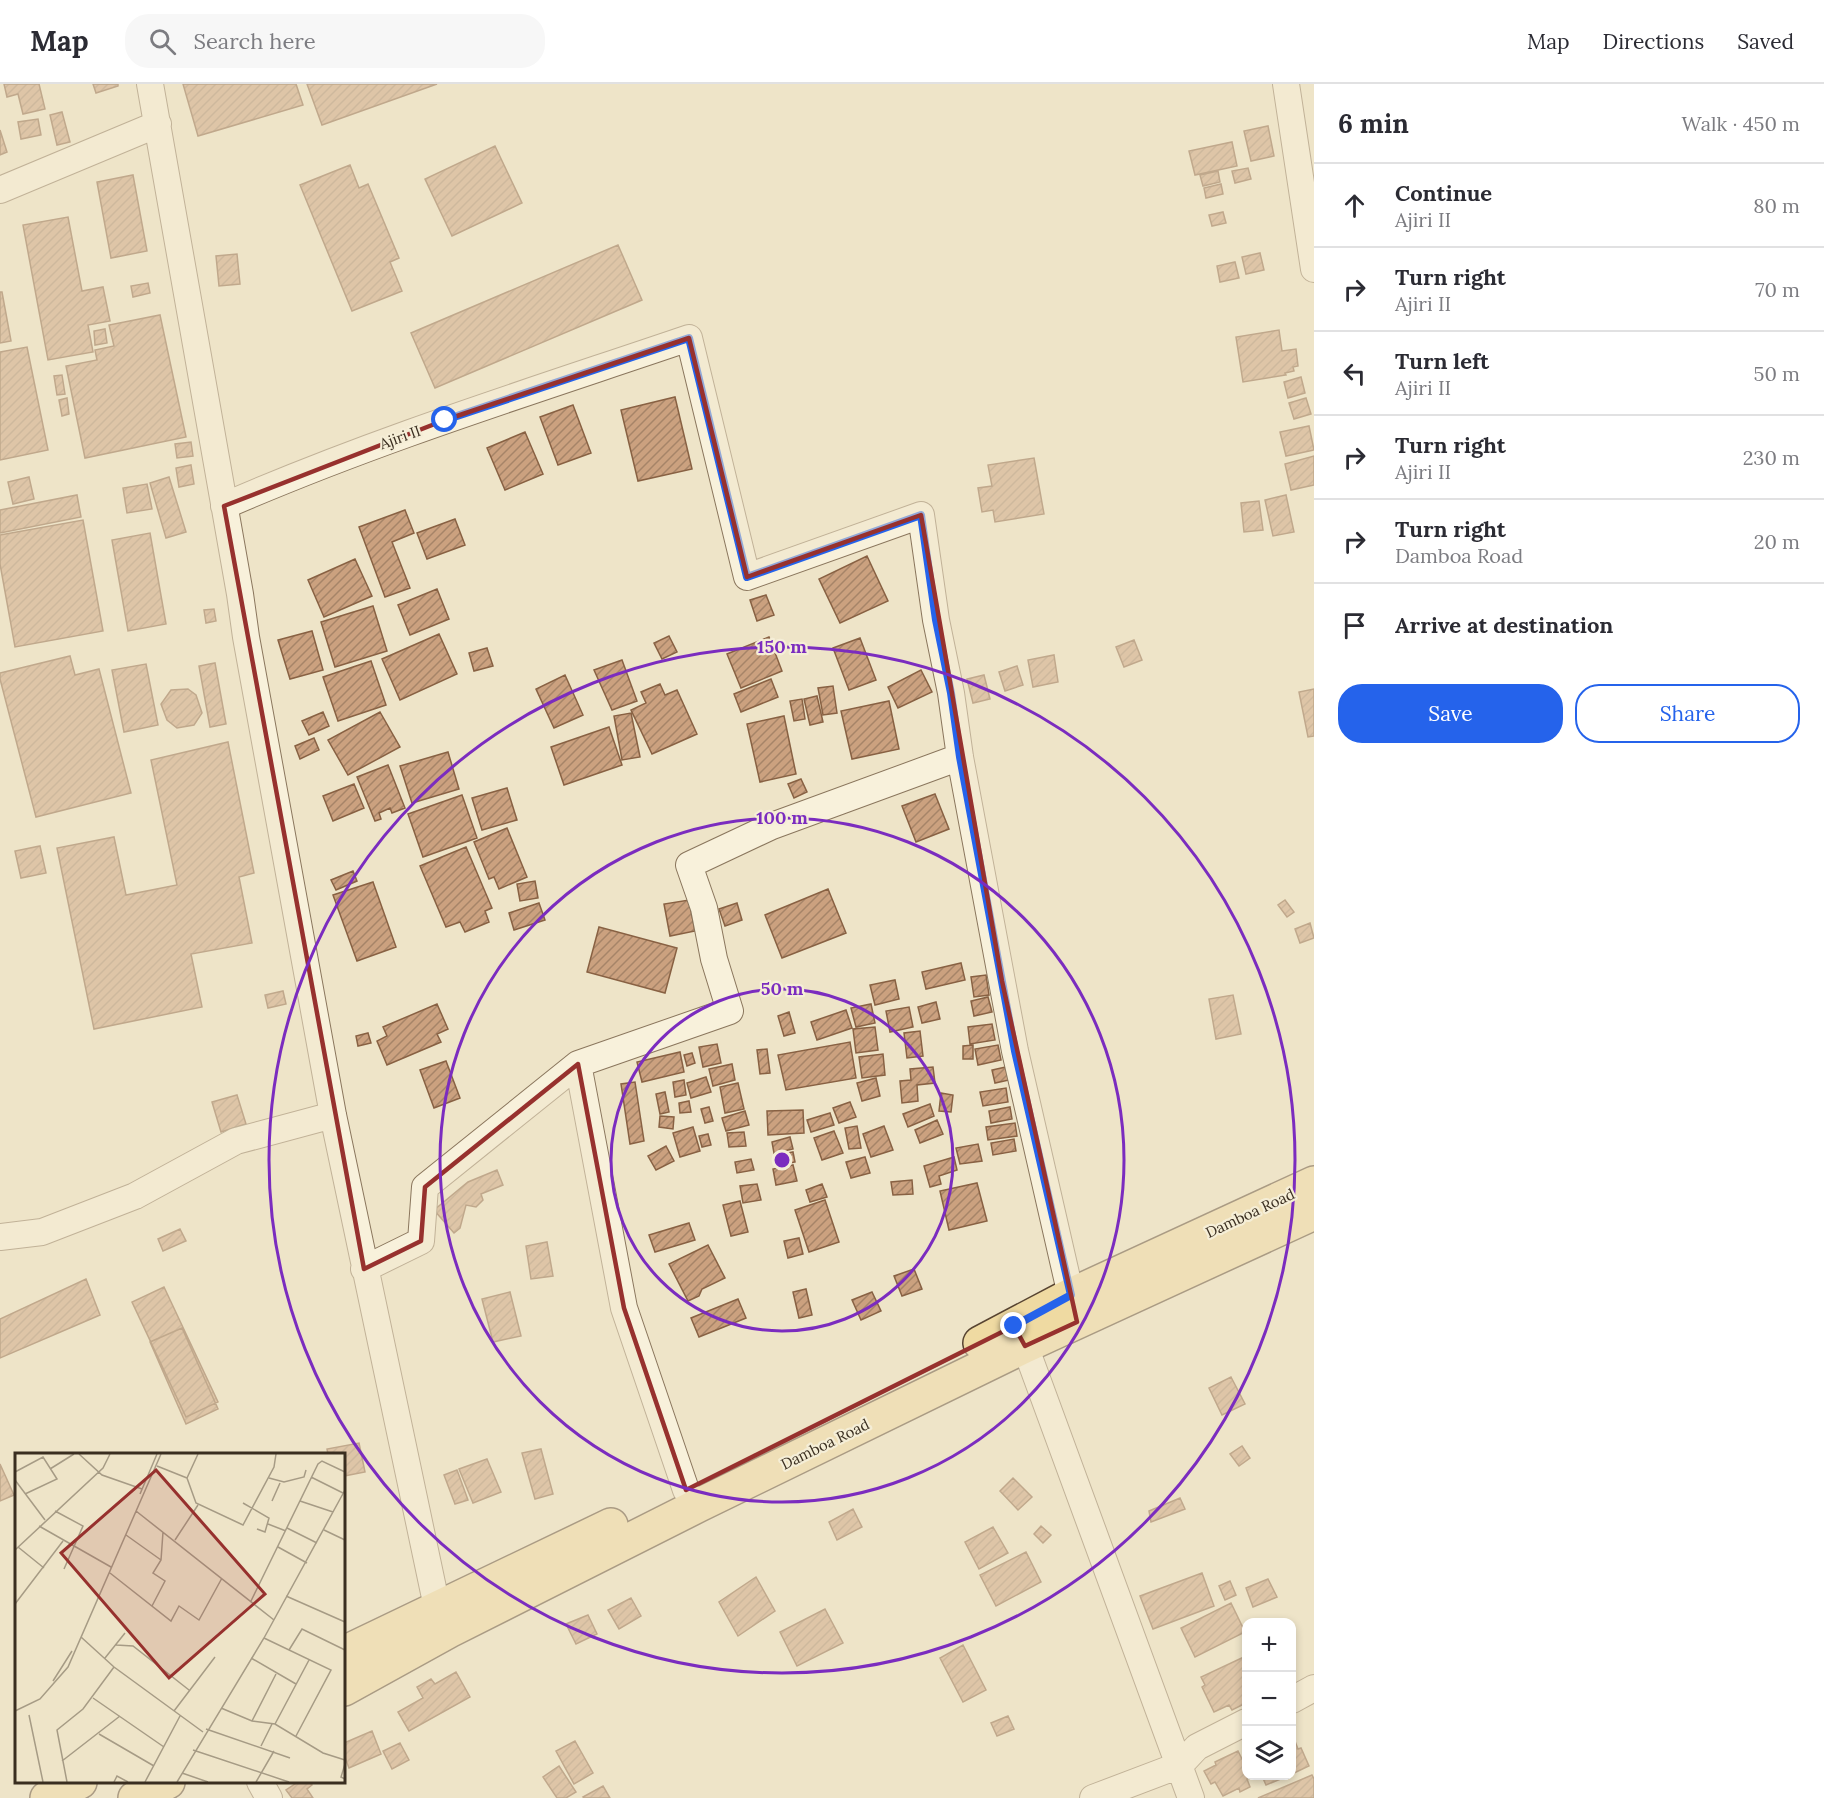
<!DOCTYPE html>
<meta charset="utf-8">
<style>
:root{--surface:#fff;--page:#f7f7f7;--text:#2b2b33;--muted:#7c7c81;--line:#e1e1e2;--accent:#2563eb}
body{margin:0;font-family:Lora,serif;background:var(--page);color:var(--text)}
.controls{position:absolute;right:18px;bottom:18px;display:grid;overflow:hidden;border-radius:12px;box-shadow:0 3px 9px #0003}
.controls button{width:54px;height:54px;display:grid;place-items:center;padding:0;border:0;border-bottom:2px solid var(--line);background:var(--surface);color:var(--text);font:30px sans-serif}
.stop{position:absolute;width:18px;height:18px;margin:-14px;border:4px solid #2563eb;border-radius:50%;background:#fff}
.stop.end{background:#2563eb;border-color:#fff;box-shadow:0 2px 6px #0008}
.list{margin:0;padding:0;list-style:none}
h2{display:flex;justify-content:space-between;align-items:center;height:78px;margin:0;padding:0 24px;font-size:26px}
h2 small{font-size:20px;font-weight:400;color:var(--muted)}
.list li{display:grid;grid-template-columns:39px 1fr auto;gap:18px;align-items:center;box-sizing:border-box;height:84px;padding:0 24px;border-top:2px solid var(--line)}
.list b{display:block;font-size:22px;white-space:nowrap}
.list p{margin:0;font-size:20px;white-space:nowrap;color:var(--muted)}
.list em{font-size:20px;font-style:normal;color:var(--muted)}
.actions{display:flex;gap:12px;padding:18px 24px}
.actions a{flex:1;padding:14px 0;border:2px solid var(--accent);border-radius:24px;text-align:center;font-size:21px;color:var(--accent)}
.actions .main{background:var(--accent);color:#fff}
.icon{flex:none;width:33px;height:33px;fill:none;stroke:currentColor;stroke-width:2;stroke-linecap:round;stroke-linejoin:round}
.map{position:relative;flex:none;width:1314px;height:1714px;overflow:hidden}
header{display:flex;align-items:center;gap:36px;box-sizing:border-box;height:84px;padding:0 30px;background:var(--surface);border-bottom:2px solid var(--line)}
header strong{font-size:28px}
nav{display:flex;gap:33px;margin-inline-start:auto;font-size:21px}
.search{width:420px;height:54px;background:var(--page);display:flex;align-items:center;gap:15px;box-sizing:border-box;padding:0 21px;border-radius:24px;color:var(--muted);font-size:22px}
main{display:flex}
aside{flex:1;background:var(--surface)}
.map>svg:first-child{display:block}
.building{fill:url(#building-hatch);stroke:#886143;stroke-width:1.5}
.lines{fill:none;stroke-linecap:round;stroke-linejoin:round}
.minor-casing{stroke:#8a765d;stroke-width:28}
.major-casing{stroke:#584431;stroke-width:36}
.minor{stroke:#f8f1db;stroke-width:26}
.major{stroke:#efdaa2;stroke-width:33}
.route{stroke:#2563eb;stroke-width:8}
.marked{fill:none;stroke:#97312e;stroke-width:4.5;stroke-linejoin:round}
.ring{fill:none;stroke:#7b2cbf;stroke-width:3}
.labels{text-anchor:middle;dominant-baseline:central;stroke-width:4.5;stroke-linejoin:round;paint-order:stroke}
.street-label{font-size:15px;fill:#3a2e20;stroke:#f5eed7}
.inset-road{fill:none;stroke:#a69b85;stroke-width:1.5}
.view{fill:#97312e;fill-opacity:0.15;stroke:#97312e;stroke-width:3}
.inset-edge{fill:none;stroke:#3a2e20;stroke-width:3}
.centre{fill:#7b2cbf;stroke:#f5eed7;stroke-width:3}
.ring-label{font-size:18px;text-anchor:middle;font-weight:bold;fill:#7b2cbf;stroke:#f5eed7;stroke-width:4.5;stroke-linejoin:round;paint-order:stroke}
</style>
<header>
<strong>Map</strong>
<div class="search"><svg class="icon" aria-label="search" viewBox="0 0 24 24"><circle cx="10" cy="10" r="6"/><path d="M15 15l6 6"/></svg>Search here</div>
<nav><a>Map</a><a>Directions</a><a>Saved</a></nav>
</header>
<main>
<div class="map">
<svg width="1314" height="1714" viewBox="0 0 1314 1714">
<defs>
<pattern id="building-hatch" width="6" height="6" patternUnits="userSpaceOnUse" patternTransform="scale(1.5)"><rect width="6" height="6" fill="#cba17f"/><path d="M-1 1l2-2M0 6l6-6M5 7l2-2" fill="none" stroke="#a68468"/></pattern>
</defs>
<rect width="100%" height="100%" fill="#eee4c8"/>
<path class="building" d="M4,0H39L45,25L23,30L18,10L7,13Z
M93,0H118V2L96,9Z
M183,0H296L303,21L198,52Z
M307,0H437L322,41Z
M62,28L70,58L57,61L50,31Z
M38,35L41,51L21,55L18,38Z
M1268,42L1274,72L1251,77L1244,47Z
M0,46L7,68L0,71Z
M1232,58L1237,82L1195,91L1189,67Z
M495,62L522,119L452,152L425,95Z
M350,81L359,104L368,100L399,174L390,178L402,207L352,227L300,101Z
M1248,84L1251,95L1235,99L1232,87Z
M1218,87L1220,98L1203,102L1200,91Z
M133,91L147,167L111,174L97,98Z
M1221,100L1223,110L1206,114L1204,104Z
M1223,128L1226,139L1212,142L1209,131Z
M68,133L82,207L103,203L110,237L88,241L93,268L48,276L23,141Z
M618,161L642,216L435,304L411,249Z
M1260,169L1264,186L1246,190L1242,173Z
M237,170L240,200L219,202L216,172Z
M1235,178L1239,194L1220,198L1217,182Z
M148,199L150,209L133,213L131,202Z
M0,208H2L11,257L0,259Z
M160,231L186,353L85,374L66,282L97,276L95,266L114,262L109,241Z
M105,245L107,259L95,261L94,247Z
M1279,246L1282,267L1296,265L1298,282L1293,283L1294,287L1285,289L1286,291L1243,298L1236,253Z
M27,263L48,366L0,376V268Z
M62,291L65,310L57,311L54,292Z
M1301,293L1305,309L1288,314L1284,298Z
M675,313L692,385L638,397L621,326Z
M67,314L69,330L62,332L59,316Z
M1306,314L1311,330L1294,335L1289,319Z
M573,321L591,369L558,381L540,333Z
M1309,342L1314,366L1286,372L1280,348Z
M525,348L543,390L505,406L487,364Z
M191,358L193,372L177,374L175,360Z
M1314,372V401L1291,406L1285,380Z
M1034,374L1044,430L995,438L993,426L982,428L978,404L992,402L988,381Z
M191,381L194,400L179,403L176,384Z
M29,393L34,415L13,420L8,398Z
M169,393L186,448L166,454L150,399Z
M147,400L152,425L127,429L123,404Z
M77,411L81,433L0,449V426Z
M1286,411L1294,448L1273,452L1265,416Z
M1259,417L1263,446L1244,448L1241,419Z
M405,426L414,449L392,458L410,504L385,513L359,443Z
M455,435L465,461L427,475L417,449Z
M83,436L103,547L15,563L0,480V451Z
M150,449L166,540L128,547L112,456Z
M867,472L888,517L840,539L819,495Z
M355,475L372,512L324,533L308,496Z
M437,505L449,535L410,551L398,521Z
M766,511L774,531L757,537L750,516Z
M373,522L387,567L335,583L321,538Z
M214,525L216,537L206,539L204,526Z
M312,547L323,586L290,595L278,556Z
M439,550L457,590L400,616L382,575Z
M669,552L677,568L662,575L654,559Z
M769,553L782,587L741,604L727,570Z
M860,554L876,596L849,606L833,564Z
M1134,556L1142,576L1124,583L1116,563Z
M487,564L493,582L474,587L469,569Z
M1054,571L1058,598L1033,603L1028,576Z
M70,572L75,591L99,585L131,709L36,733L0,595V589Z
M622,576L637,617L612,626L594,586Z
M371,577L386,621L338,637L323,593Z
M215,579L226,640L210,643L199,582Z
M146,580L158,641L124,648L112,586Z
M1017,582L1023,601L1005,607L999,588Z
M921,586L932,608L898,624L888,603Z
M565,591L583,631L554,644L536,605Z
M984,591L990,615L973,619L967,595Z
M771,595L778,613L741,628L734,610Z
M660,600L665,611L677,606L697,650L652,670L631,626L646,619L641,608Z
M833,602L837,629L823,631L818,604Z
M188,605L196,611L202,629L194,641L177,644L167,636L161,620L171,606Z
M1314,605V652L1308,653L1299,608Z
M817,612L823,638L810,641L804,615Z
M802,615L805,635L794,637L790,617Z
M889,617L899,665L852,675L841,627Z
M323,628L329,642L309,651L302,637Z
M380,628L400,663L348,691L328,656Z
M631,629L640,673L622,676L614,632Z
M784,632L796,690L760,698L747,640Z
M609,643L622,681L564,701L551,663Z
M314,654L319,666L300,675L295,662Z
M228,658L254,789L239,793L252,859L191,870L202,923L94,945L57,764L114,753L126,811L177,801L151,676Z
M448,668L459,705L412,719L400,682Z
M388,681L405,724L392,729L390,724L379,729L381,735L375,737L357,693Z
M801,695L807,708L794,714L788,700Z
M354,700L364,724L333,737L323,712Z
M507,704L517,736L482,746L472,714Z
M935,710L949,745L916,758L902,722Z
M462,711L477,754L423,773L408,730Z
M507,744L527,793L499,805L494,793L489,795L474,758Z
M40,762L46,789L21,794L15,767Z
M466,763L492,824L485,827L489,838L465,848L460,838L446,843L420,782Z
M353,787L357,797L336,806L331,796Z
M535,797L538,814L520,817L517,800Z
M373,798L396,863L357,877L333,811Z
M828,805L846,849L782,874L765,831Z
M689,816L695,847L670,852L664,820Z
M1285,816L1294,828L1287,833L1278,821Z
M539,819L545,836L514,846L509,829Z
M737,819L742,836L725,842L719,825Z
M1310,839L1314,854L1300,859L1295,845Z
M599,843L677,864L665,909L587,888Z
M961,879L965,896L926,905L922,888Z
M986,891L989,911L974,913L971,893Z
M895,896L899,915L875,921L870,901Z
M283,907L286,920L268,924L265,911Z
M1233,911L1241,950L1216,955L1209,915Z
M988,913L992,928L974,932L971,917Z
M936,918L940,935L922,939L918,923Z
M437,920L448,945L437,950L441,958L387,981L377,957L387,952L383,943Z
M871,920L875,939L856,943L851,924Z
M909,923L913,943L890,948L886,927Z
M846,926L852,944L817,956L811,938Z
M789,928L795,949L784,952L778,932Z
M992,940L995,956L970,960L968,943Z
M875,943L878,966L856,969L853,945Z
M920,947L923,972L907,974L904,949Z
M368,949L371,959L358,962L356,952Z
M850,958L856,994L786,1006L778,971Z
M717,960L721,979L703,983L699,963Z
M973,961V975H963V962Z
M998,961L1001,976L978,981L975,965Z
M767,965L770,989L760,990L757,966Z
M680,968L684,988L642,998L637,978Z
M692,969L695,979L687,982L684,971Z
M883,970L885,991L862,994L859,973Z
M446,977L460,1014L434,1024L420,986Z
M732,980L735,996L713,1002L709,985Z
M933,983L935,999L917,1001L918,1017L902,1019L900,997L911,996L910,985Z
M1006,983L1009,996L995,999L992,986Z
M706,993L711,1008L691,1014L687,999Z
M876,994L880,1012L862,1017L857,999Z
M684,996L686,1011L675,1013L673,998Z
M635,998L644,1057L630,1060L621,1000Z
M738,999L744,1025L725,1029L720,1003Z
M1006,1004L1008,1018L983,1022L980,1008Z
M665,1008L669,1028L660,1030L656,1010Z
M941,1009L953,1011L951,1028L939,1027Z
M237,1011L246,1040L221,1048L212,1018Z
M689,1017L691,1028L680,1029L679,1019Z
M850,1018L856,1033L839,1039L833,1024Z
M930,1020L934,1032L908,1043L903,1030Z
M709,1023L713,1037L705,1039L701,1025Z
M1010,1023L1012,1035L991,1039L989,1027Z
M803,1026L804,1049L768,1051L767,1027Z
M745,1027L749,1041L726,1047L722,1034Z
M830,1029L834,1041L811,1048L807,1036Z
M660,1032L674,1033L673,1045L659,1043Z
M937,1036L943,1050L920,1059L915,1046Z
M1015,1039L1017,1052L988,1056L986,1043Z
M857,1042L861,1064L849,1065L845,1044Z
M884,1042L893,1066L871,1073L863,1050Z
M693,1043L700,1067L680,1073L673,1049Z
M834,1047L843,1069L822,1076L814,1054Z
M744,1048L746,1062L729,1063L727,1049Z
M708,1050L711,1061L702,1063L699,1052Z
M790,1053L793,1065L774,1069L772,1058Z
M1014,1055L1016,1067L993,1071L991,1059Z
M978,1060L982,1077L960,1080L956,1064Z
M666,1062L674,1077L656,1086L648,1072Z
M793,1068L795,1078L776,1082L774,1072Z
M865,1073L870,1089L851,1094L846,1078Z
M954,1073L957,1086L939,1092L941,1100L930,1103L924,1082Z
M751,1075L754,1086L737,1089L735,1078Z
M793,1081L797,1097L776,1101L773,1085Z
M497,1086L503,1101L481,1110L483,1116L476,1123L466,1121L460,1144L454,1149L434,1126L468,1098Z
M912,1096L913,1110L893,1111L891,1098Z
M977,1099L987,1137L949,1146L940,1107Z
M757,1100L761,1116L743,1119L740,1102Z
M822,1100L827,1113L810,1118L806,1106Z
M825,1116L839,1158L809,1168L795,1126Z
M740,1117L748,1148L731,1152L723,1121Z
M689,1139L695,1156L655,1168L649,1151Z
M180,1145L186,1157L163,1167L158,1155Z
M799,1154L803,1170L788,1174L784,1157Z
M547,1158L553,1192L531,1195L526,1162Z
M708,1161L725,1194L702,1205L699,1212L688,1217L669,1180Z
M914,1185L922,1205L902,1212L894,1192Z
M86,1195L100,1231L0,1274V1235Z
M164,1203L218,1318L186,1333L132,1218Z
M806,1205L812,1231L799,1234L793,1208Z
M510,1208L521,1252L493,1258L482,1215Z
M872,1208L881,1227L861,1236L852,1216Z
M738,1215L746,1234L699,1253L691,1234Z
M182,1244L218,1325L186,1340L150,1258Z
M1231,1293L1245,1320L1222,1331L1209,1304Z
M359,1359L365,1388L344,1392V1370H328L327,1365Z
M1242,1362L1250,1374L1239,1382L1230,1370Z
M541,1365L553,1410L535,1415L522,1369Z
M487,1375L501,1408L473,1419L459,1385Z
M0,1380L14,1411L0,1417Z
M457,1386L468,1416L455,1420L444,1391Z
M1013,1394L1032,1413L1018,1426L1000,1407Z
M1180,1414L1185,1425L1151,1438L1149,1427Z
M853,1425L862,1443L837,1456L829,1438Z
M1041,1442L1051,1451L1043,1459L1034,1450Z
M993,1443L1008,1469L979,1485L965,1458Z
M1026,1468L1041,1498L996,1522L980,1491Z
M1202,1489L1214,1522L1153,1545L1140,1512Z
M756,1493L775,1527L738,1552L719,1518Z
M1268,1495L1277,1513L1253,1523L1246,1504Z
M1230,1497L1236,1511L1225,1516L1219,1502Z
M631,1514L641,1532L619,1545L608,1526Z
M1231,1519L1245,1548L1195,1573L1181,1544Z
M825,1525L843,1559L797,1582L780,1548Z
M588,1531L597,1550L576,1560L566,1540Z
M963,1561L986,1606L963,1618L940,1574Z
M1246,1572V1619L1232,1626L1229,1621L1214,1628L1202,1603L1205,1601L1201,1593Z
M456,1588L470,1613L409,1647L398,1628L423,1614L417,1603L431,1595L435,1600Z
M1008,1632L1014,1645L997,1652L991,1639Z
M372,1647L381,1670L349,1684L344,1671V1659Z
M1293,1652L1298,1665L1301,1664L1309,1682L1292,1690Z
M575,1657L593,1689L574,1700L556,1667Z
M400,1659L409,1676L392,1685L383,1667Z
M1238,1667L1242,1675L1246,1673V1692H1255L1247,1695L1250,1703L1240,1708L1239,1704L1223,1712L1215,1698L1211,1700L1204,1687L1216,1681L1215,1678Z
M559,1682L576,1708L566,1714H557L543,1693Z
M1312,1691L1314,1695V1714H1258Z
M1262,1692H1288L1266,1701Z
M298,1698H309L312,1701L307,1705L313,1714H292L286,1706Z
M603,1702L610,1714H584L583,1713Z"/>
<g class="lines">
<defs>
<path id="minor" d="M150,0L240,510L246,553L333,1031L437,1523L445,1539
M1286,0L1314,185
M0,106L158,40
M224,422C375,356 533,307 689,254L747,493L921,431L936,536L951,609L960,673L1015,967L1075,1229
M578,980L624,1224L686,1406
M0,1153L42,1148L135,1112L236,1057L333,1031
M364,1185L421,1157L425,1103L578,980L730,927L714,875L704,824L689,781L772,742L960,673
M1017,1247L1025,1262L1191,1714
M1292,1616L1314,1604
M260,1698L269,1714
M1093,1714L1180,1681L1197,1663L1246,1638"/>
<path id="major" d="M980,1259L1071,1211L1314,1099
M344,1569L611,1441
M344,1605L449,1547L699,1421L1025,1262L1314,1129
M47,1714L80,1698
M135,1714L168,1698"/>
</defs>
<use href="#minor" class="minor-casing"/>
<use href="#major" class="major-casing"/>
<use href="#minor" class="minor"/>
<use href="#major" class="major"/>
</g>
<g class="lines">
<path class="route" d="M445,336L689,254L747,493L921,431L936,536L951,609L960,673L1015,967L1071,1211L1014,1242"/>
</g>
<path d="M0 0H1314V1714H0ZM689,254L747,493L921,431L1002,897L1077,1238L1025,1262L1014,1242L686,1406L624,1224L578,980L425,1103L421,1157L364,1185L224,422L445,336Z" fill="#eee4c8" fill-opacity=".55" fill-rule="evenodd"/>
<path class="marked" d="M689,254L747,493L921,431L1002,897L1077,1238L1025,1262L1014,1242L686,1406L624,1224L578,980L425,1103L421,1157L364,1185L224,422L445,336Z"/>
<g class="ring">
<circle cx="782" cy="1076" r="171"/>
<circle cx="782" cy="1076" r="342"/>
<circle cx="782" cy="1076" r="513"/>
</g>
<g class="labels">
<g class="street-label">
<text transform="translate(400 353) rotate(-20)">Ajiri II</text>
<text transform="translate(1250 1129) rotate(-25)">Damboa Road</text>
<text transform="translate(825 1360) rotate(-26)">Damboa Road</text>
</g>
</g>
<g transform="translate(15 1369)">
<rect width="330" height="330" fill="#eee4c8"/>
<path class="inset-road" d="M64,1L87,22L127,36M183,1L172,25L181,50L228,72L259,14L261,1M142,13L172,25M35,16L59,1M0,19L28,4L42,26L10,41M296,24L328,40M254,25L269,29L289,24L291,17M0,27L30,67M125,41L142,1M257,48L265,30M285,48L318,59M228,50L254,65L250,79L242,76M40,58L68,73L49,116M121,58L259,167M253,71L271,78M24,73L96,114M272,75L302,90M309,77L330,87M111,82L146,107M160,87L183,52M3,94L29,115M263,94L292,110M0,97L88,15L95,1M95,120L156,168L164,153L184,167L207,125M271,143L330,169M236,148L303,11L307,8L330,19M0,151L48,88M137,153L150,128L138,120L146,107L148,79M66,184L99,214L188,279M249,185L316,217L281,283M101,192L118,193L174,237M274,197L287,176L330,197M90,205L110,180M236,205L281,231M38,228L57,198M78,245L149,294M206,255L237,268L260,271L308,300L330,307M0,258L25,246L53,214L146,1M159,258L200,204M14,262L28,329M237,268L261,221M260,271L294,207M191,276L275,305M84,281L139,313M246,293L257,271M178,297L274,329M47,308L105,263M330,311L326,324L330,326M167,320L193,329M52,329L42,277L68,256L99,214M99,329L102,323L113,329M130,329L165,263M162,329L249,185L330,37M241,329L259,298"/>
<path class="view" d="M141,17L250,141L154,225L46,100Z"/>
<rect width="330" height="330" class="inset-edge"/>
</g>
<circle cx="782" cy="1076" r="9" class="centre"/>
<g class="ring-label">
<text x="782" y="569">150 m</text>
<text x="782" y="740">100 m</text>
<text x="782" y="911">50 m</text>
</g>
</svg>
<div class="controls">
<button>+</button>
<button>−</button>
<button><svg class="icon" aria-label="layers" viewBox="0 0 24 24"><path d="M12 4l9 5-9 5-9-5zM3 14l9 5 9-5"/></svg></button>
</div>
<div class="stop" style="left:445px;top:336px"></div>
<div class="stop end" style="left:1014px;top:1242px"></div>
</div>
<aside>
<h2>6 min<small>Walk · 450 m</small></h2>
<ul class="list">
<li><svg class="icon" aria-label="ahead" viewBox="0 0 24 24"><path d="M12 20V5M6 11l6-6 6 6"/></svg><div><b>Continue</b><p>Ajiri II</p></div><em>80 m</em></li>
<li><svg class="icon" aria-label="right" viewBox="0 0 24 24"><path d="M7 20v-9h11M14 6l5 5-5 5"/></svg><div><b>Turn right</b><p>Ajiri II</p></div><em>70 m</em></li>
<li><svg class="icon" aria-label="left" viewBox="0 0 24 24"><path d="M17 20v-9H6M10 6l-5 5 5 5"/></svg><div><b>Turn left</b><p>Ajiri II</p></div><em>50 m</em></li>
<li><svg class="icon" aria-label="right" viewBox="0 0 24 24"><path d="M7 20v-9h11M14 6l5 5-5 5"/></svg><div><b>Turn right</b><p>Ajiri II</p></div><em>230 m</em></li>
<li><svg class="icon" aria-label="right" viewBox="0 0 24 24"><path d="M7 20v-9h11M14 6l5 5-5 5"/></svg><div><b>Turn right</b><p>Damboa Road</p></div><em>20 m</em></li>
<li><svg class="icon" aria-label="arrive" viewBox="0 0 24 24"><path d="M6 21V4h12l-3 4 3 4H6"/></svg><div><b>Arrive at destination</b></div></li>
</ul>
<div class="actions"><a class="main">Save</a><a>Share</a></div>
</aside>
</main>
